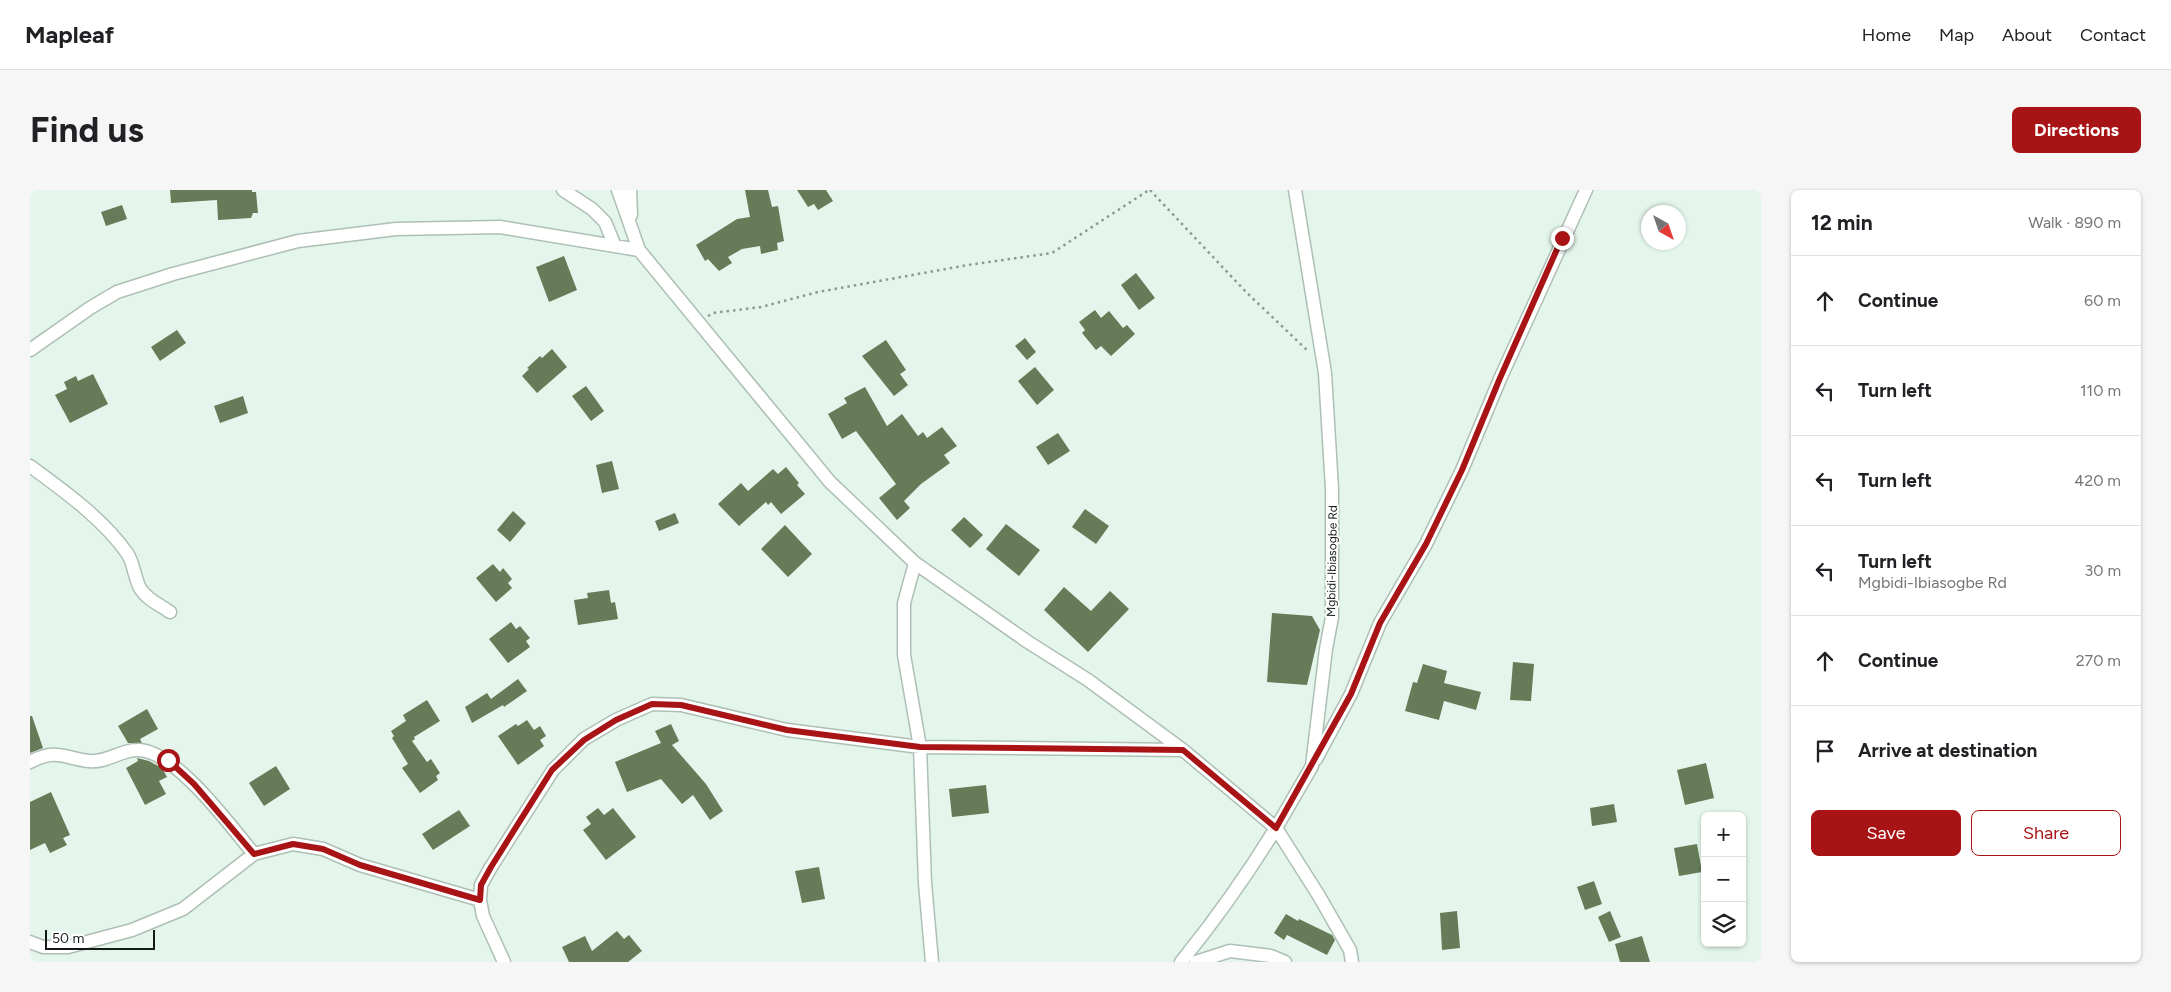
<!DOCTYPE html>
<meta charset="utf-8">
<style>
:root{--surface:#fff;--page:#f6f6f6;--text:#202124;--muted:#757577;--line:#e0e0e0;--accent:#a81315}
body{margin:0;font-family:Figtree,sans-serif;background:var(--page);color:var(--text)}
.controls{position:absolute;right:15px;bottom:15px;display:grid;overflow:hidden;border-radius:8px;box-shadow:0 1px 4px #0004}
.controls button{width:45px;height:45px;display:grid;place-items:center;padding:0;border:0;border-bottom:1px solid var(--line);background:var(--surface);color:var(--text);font:25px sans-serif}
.compass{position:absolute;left:1611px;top:15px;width:45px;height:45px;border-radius:50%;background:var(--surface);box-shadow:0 1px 4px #0004;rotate:140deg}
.scale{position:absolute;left:15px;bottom:12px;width:110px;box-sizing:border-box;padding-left:5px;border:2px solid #131a16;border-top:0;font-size:14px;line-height:18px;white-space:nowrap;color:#131a16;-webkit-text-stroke:4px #fff;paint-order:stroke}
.stop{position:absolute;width:15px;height:15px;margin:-11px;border:4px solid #a81315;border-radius:50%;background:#fff}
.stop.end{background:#a81315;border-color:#fff;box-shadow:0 1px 5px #0008}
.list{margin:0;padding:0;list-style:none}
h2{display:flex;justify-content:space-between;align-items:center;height:65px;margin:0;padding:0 20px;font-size:21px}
h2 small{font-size:16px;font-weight:400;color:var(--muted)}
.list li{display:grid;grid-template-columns:32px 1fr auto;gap:15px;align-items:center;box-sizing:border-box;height:90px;padding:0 20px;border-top:1px solid var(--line)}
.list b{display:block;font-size:19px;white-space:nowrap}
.list p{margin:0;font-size:16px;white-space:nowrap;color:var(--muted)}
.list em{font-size:16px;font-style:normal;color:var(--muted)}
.actions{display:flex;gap:10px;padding:15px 20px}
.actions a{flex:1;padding:11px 0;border:1px solid var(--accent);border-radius:8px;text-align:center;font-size:18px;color:var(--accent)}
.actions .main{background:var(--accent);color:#fff}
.icon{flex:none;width:28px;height:28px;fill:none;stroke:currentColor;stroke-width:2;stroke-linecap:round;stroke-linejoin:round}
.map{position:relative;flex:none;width:1731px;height:772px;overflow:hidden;border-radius:8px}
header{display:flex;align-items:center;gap:30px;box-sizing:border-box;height:70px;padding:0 25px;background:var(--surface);border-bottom:1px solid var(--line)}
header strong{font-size:24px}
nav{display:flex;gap:28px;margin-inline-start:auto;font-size:18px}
.intro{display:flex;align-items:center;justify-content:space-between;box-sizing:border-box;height:120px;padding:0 30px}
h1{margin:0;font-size:35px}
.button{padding:12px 22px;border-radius:8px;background:var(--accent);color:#fff;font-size:18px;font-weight:700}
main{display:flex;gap:30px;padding:0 30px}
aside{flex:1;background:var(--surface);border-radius:8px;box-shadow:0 1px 4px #0004}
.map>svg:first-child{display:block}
.building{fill:#667b57}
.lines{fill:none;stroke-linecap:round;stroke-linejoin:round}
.street-casing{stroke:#aebfb4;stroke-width:15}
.path{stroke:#8b9991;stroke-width:2.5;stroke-dasharray:2.5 4;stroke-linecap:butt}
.street{stroke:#fff;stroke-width:12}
.route{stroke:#a81315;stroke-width:6}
.labels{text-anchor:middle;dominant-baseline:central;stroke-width:4;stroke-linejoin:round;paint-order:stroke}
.street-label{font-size:12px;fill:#131a16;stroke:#fff}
</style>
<header>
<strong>Mapleaf</strong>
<nav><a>Home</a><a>Map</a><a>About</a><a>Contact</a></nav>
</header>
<div class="intro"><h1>Find us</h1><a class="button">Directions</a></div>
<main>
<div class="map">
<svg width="1731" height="772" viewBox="0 0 1731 772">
<rect width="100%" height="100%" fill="#e4f6eb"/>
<path class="building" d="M140,0H222V2H226L228,23H223L221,28L188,30L187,10L141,13Z
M715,0H738L742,17L748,16L754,51L747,53L748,60L731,64L730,56L712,59L698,67L702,73L689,81L678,69L675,71L666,55L707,29L720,27Z
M767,0H796L803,11L788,20L784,14L778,17Z
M92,15L97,29L76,36L71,22Z
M534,66L547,100L519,112L506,77Z
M1106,83L1125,108L1109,120L1091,95Z
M1065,120L1071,128L1079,121L1093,138L1097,135L1105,144L1081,166L1071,156L1066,160L1052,143L1055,140L1049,132Z
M147,140L156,153L130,171L121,157Z
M995,148L1006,162L997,170L985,156Z
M856,150L876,180L870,184L878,195L864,206L832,166Z
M522,159L537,177L507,203L492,186L499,179L497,178L510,166L512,168Z
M1005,177L1024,200L1007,215L988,191Z
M63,184L78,214L40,233L25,205L37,199L34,192L46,186L48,191Z
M556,196L574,221L561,231L542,206Z
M835,197L857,236L872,224L888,246L893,242L897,248L912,237L927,256L914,265L920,273L891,294L874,311L880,318L867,330L849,308L866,294L826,241L812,249L798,224L817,213L814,208Z
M213,206L218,223L190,233L184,216Z
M1028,243L1040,261L1018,275L1006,257Z
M582,271L589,299L572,303L566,275Z
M756,277L769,293L767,295L775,304L751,324L741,312L738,315L736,312L709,336L688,314L711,293L718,301L743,279L748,284Z
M1055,319L1079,336L1066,354L1042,337Z
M483,321L496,333L480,352L467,340Z
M645,323L649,333L629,341L625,331Z
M934,327L953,345L940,358L921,340Z
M976,334L1010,360L989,386L956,359Z
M755,335L782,364L758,387L731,359Z
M463,374L470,382L473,378L482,389L478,393L482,398L466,412L446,388Z
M1034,397L1061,421L1080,401L1099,419L1058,462L1014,420Z
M579,400L581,413L585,412L588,429L548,435L544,410L558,408L557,403Z
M1242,423L1282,426L1290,440L1277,495L1237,492Z
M481,432L486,439L490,436L500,448L496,451L500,457L478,473L459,449Z
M1483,472L1504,474L1501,511L1480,510Z
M1393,474L1417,481L1414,493L1451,502L1446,520L1414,511L1409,530L1375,521L1383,492L1387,493Z
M488,489L497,501L474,517L473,515L442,533L435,517L457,503L461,509Z
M397,510L410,531L384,547L385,549L382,551L397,572L401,569L410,583L406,586L408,590L390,603L372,578L378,574L362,548L364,546L361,541L376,531L373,525Z
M117,519L128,539L110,549L112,553H98L88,536Z
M0,526H2L13,558L0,563Z
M497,530L504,540L510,536L516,546L510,550L514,556L488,575L468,546L486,534L488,536Z
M641,534L649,551L642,555L676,594L693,621L680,630L663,605L652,614L631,589L597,602L585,572L631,553L625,541Z
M107,568L119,571L132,578L137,587L129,591L136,604L115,615L96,578L108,571Z
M1676,573L1684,608L1655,615L1647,580Z
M246,576L260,599L234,616L219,593Z
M956,595L959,623L922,627L919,599Z
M21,602L40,645L33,648L37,655L20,663L15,653L0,660V612Z
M1584,614L1587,632L1562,636L1560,618Z
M568,618L574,625L583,618L606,647L576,670L553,640L561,634L556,627Z
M429,620L440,636L403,660L392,644Z
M1667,654L1672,682L1649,686L1644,658Z
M789,677L795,709L772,713L765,681Z
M1564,691L1572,714L1555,720L1547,697Z
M1427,721L1430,758L1412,760L1410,723Z
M1580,721L1591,747L1579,752L1568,727Z
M1256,724L1268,731L1269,729L1302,745L1305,750L1297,765L1257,745L1254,750L1244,743Z
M587,741L594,749L599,745L612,761L598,772H539L532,757L555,746L562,761Z
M1612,746L1620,772H1590L1585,754Z"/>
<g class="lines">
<defs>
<path id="street" d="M533,0L562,19L575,32L585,56
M588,0L609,60L800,292L885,373L998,452L1058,490L1153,560L1246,638C1217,685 1186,729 1151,772
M600,0L601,25
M1265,0L1295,183L1302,299V427L1296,459L1282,576L1246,638L1289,706L1320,760L1322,772
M0,160L60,118L87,102L143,84L268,51L366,39L470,37L609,60
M0,276C34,301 72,328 97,363C104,373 104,387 110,398C116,409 130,415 140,422
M885,373L874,413V465L890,557L895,693L902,772
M1286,569L1321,504L1350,433L1396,354L1432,280L1470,189L1556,0
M0,572C27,558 33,568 59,571C77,573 90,560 107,560C145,559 201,637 224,664
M0,752L13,757H38L102,740L153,719L224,664L263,654L293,659L330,675L450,710
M474,772L453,726L450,710L451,695L461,677L523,580L554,549L586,530L622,514L651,515L757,540L890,557L1153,560
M1166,772L1200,761L1241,766L1255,772"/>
</defs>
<use href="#street" class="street-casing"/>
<path class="path" d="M1120,0L1216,102L1278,161
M678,126L683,123L731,117L788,102L938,75L1022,63L1119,0"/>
<use href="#street" class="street"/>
</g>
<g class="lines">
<path class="route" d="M138,570L164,594L224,664L263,654L293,659L330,675L450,710L451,695L461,677L522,580L554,550L586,530L622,514L651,515L757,540L890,557L1153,560L1246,638L1321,504L1350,433L1396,354L1432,280L1470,188L1532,48"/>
</g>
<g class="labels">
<g class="street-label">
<text transform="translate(1302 371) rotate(-89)">Mgbidi-Ibiasogbe Rd</text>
</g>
</g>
</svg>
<div class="controls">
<button>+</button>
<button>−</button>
<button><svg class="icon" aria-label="layers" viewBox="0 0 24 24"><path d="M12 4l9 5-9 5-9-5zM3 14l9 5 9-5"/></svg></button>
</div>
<svg class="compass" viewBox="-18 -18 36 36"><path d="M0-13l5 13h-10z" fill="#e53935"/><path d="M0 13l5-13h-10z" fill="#757577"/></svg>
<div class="scale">50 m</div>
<div class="stop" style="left:138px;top:570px"></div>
<div class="stop end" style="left:1532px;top:48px"></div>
</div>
<aside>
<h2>12 min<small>Walk · 890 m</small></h2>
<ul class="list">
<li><svg class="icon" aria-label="ahead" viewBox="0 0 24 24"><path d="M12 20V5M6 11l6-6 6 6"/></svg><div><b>Continue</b></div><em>60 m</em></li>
<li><svg class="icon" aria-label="left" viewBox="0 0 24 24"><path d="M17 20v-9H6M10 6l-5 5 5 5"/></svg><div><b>Turn left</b></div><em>110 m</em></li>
<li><svg class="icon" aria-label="left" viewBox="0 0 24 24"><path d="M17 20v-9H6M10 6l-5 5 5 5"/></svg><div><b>Turn left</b></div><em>420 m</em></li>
<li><svg class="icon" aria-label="left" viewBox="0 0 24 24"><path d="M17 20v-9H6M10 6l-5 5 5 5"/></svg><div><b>Turn left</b><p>Mgbidi-Ibiasogbe Rd</p></div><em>30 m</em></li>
<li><svg class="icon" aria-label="ahead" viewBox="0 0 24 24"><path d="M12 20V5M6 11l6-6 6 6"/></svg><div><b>Continue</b></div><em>270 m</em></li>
<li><svg class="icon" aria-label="arrive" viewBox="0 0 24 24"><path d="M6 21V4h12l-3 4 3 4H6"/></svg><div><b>Arrive at destination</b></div></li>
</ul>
<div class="actions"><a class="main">Save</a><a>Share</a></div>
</aside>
</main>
